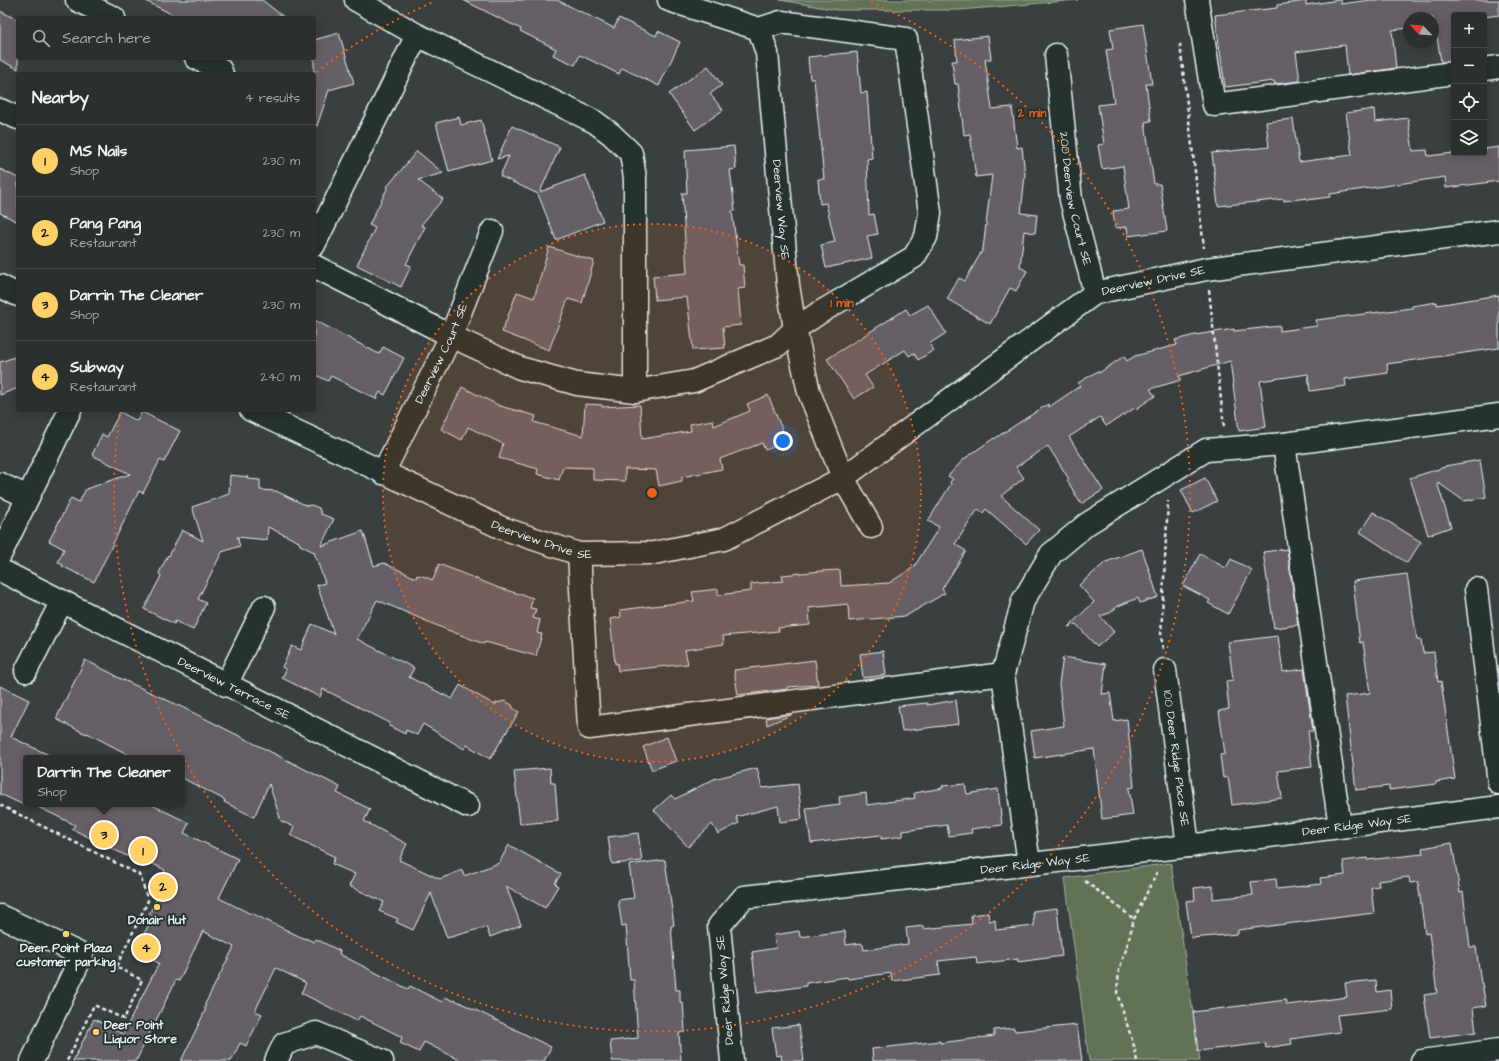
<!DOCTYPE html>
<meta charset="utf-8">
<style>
:root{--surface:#2b302f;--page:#373c3b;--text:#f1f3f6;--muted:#a6a9aa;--line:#474b4b;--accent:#ffd166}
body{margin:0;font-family:"Architects Daughter",sans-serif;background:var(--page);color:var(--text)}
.controls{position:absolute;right:12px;top:12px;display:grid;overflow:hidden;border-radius:4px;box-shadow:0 2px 10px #0003}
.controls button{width:36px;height:36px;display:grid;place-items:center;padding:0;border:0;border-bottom:1px solid var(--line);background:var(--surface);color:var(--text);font:20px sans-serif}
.compass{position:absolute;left:1403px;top:12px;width:36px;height:36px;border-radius:50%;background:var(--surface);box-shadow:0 2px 10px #0003;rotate:295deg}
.you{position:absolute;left:783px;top:441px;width:14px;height:14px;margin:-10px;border:3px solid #fff;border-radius:50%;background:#1a73e8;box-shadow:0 0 0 6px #1a73e833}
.badge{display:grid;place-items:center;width:26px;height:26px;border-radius:50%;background:var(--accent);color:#111;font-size:13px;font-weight:700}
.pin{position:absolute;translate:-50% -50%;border:2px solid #fff;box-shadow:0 1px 4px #0006}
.popup{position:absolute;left:23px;top:755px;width:162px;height:52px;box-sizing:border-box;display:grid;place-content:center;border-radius:4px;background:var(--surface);filter:drop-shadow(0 1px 3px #0005);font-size:13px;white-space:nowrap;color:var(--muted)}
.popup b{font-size:15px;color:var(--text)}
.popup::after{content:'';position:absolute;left:50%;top:100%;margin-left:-8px;border:8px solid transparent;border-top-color:var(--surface)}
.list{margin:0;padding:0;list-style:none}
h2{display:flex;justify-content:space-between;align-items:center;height:52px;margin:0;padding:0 16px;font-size:17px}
h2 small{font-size:13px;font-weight:400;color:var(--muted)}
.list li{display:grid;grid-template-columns:26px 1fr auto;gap:12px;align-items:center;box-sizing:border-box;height:72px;padding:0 16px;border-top:1px solid var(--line)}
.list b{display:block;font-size:15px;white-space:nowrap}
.list p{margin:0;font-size:13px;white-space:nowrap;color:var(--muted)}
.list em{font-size:13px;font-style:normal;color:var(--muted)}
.icon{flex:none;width:22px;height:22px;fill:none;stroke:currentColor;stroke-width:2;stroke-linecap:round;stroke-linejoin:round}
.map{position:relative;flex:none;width:1499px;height:1061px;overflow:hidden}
.search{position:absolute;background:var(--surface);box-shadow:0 2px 10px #0003;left:16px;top:16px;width:300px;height:44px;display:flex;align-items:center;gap:10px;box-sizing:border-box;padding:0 14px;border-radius:4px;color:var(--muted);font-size:15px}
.panel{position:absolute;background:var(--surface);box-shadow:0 2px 10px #0003;left:16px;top:72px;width:300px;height:340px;border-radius:4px}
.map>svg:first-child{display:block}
.green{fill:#627254;stroke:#a5b2a6}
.building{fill:#665f68;stroke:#e8f1f8}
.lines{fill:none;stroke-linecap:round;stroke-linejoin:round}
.minor-casing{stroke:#e8f1f8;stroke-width:25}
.path{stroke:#e8f1f8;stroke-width:2.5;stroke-dasharray:4 3;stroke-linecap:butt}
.minor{stroke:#26332d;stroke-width:22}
.ring{fill:none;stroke:#e86118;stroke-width:2;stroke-dasharray:2 4}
.poi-dot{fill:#ffd166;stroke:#26332d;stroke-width:1.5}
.labels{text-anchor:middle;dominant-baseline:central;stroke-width:4;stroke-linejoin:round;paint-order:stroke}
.street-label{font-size:12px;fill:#e8f1f8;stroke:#26332d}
.poi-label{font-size:12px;font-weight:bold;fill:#e8f1f8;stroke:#26332d}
.centre{fill:#e86118;stroke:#26332d;stroke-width:2}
.ring-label{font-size:12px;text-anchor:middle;font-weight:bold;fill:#e86118;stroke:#26332d;stroke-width:4;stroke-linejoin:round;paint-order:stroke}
</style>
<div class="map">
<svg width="1499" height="1061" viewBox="0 0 1499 1061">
<rect width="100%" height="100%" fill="#39403f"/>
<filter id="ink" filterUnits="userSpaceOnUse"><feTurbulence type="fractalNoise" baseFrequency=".025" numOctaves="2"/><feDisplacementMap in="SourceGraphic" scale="8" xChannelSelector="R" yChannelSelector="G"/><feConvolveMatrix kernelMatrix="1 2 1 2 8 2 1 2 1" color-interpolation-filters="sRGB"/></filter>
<g filter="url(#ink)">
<path class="green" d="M780,0H1078L960,10H837Z
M1171,863L1200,1061H1089L1065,878Z"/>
<path class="building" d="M144,0H262L285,18H179Z
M463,0H557L614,28L619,18L656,36L658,31L680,42L659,86L622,68L619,74L580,55L575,65L553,55L556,49L520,31L521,29Z
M1339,0H1341V4L1370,0H1499V15L1484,17V15H1454V61L1441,62L1436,31L1433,32V18H1409V28L1392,30L1396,68L1348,75L1345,45L1296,52L1300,81L1275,84L1274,81L1225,87L1215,15L1277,8V5L1306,1V5Z
M0,11L18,20V69L0,60Z
M1143,24L1152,84H1146L1151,121L1145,122L1154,184H1160L1167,231L1128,236L1127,227L1115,228L1113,211L1129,209L1123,166L1102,169L1098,145L1104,144L1098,105L1114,103L1106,50L1113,49L1110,29Z
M339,33L354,83L329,90L317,126L314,125V40Z
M988,36L991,59H985L992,109L1012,107L1017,148L1022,147L1025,175L1021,213L1037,215L1035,233L1024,231L1020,267L1027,271L1016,291L1010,288L990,324L947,299L959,278L965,281L983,249L992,175L976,177L970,134L964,135L958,84H955L952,61H957L955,40Z
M857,52L861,93L867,92L872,158L867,159L869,215L874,214L878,234L867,236L872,258L826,268L821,245L835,242L826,203L820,204L818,179H824L814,79H810L808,57Z
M708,66L722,85L710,94L723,110L695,130L669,94Z
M1374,109L1375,122L1408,118L1413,151L1427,150L1428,156L1454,153H1484V149L1499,147V181L1446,188L1445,177L1330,194V197L1307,200V198L1284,201V199L1218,206L1212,153L1269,147L1266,122L1293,119L1299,162L1352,155L1346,113Z
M459,117L461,125L481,120L492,160L449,172L436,123Z
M512,126L560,147L540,192L585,175L603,221L556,240L538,194L500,176L509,156L497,159Z
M734,146L736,169L730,170L735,211H732L739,265H743L745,288L738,289L741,325L723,327L725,348L693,350L687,297L655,300L653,276L687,273L682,193H687L685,150Z
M417,151L443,173L418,180L443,199L421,225L425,227L406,264L411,266L401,287L357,265L375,228L369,225L388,187L386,188Z
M0,169L18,178V222L0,213Z
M549,247L594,261L582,303L568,299L549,350L502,332L517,292L534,298Z
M1499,295V348L1387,364L1388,373L1345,379L1346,386L1310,391L1308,374L1260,381L1266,427L1239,431L1230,361L1179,376L1181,380L1150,389L1155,396L1136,409L1135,408L1106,426L1100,417L1069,437L1103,490L1081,504L1067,480L1069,479L1048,446L1016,467L1024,478L1001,496L1039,530L1026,544L986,509L983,513L978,509L955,544L966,551L942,589L945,593L906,616L849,621L848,604L809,608L810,625L778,628L779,631L723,636L724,644L685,650L688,664L618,671L617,663L615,664L610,619L621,617L620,610L694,601L692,592L718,589V595L751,591V584L783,581L782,575L821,571L840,570L841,586L889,583L914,567L939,527L928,521L951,484L950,482L953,479L948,476L964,459L994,438V439L1048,404L1049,407L1080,386L1078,383L1098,371L1099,373L1124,356L1127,361L1135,356L1177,345L1175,340L1195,335L1234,329V331L1280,326V331L1317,326L1316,320L1412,308V306L1437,302V305Z
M928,305L946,333L929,344L934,350L918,360L914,353L909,356L905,350L865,375L873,387L854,399L827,359L906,309L910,315Z
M314,320L379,354L383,347L404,358L385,395L380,392L376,399L331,376L328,381L314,374Z
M18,356V388L0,395V362Z
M462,387L500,406L536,416L534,422L583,436L585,404L602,405V407L640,405L642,439L691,431L690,424L713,420L714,426L750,411L747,404L768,395L784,434L779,436L782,444L765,450L762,443L720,459L722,469L682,477V481L659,486L656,470L625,469V481L593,480V468L563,467L559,480L537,474L538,469L499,458L503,444L468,427L462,440L441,429Z
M120,412L137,421L142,412L180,431L164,462L160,460L143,493L139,491L94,582L62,566L63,565L58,562L64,549L49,541L71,498L79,502L86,489L130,474L92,455L102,434L107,437Z
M1480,460L1486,497L1464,501L1437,482L1451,527L1428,535L1410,478L1445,467V466Z
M230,475L248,477V479L260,480V490L276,491L307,506L311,505L319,508L321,514L334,519L321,546L363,531L374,566L384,563L416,578L417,575L419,576L420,575L433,580L439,564L499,588L533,598L530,608L536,609L533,618L540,620L537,633L542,634L536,656L485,642L484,644L445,629L377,600L357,639L414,668L409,677L452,699L460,685L495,705L496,703L505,701L512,705L513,708L519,712L490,759L467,745L464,749L423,724L417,735L406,730L405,734L389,726L390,723L323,689L320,697L282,678L286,670L282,667L292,646L301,650L312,624L334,634L317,585L325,583L314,552L300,545L299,542L268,527L267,540L237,537L240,546L222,552L198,599L206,603L193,630L175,621L174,624L144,609L161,576L159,573L168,555L169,556L182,530L203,541L192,507L229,494Z
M1205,478L1217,501L1193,513L1181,490Z
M1373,512L1421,542L1407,563L1360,532Z
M1142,549L1158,597L1140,603L1138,598L1118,606L1110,613L1100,616L1114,632L1097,647L1076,624L1068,627L1094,602L1079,585L1106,562Z
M1287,549L1298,625L1274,628L1263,552Z
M1200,554L1226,568L1231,559L1252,570L1228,614L1208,603L1210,600L1183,586Z
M1407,574L1417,640H1421L1423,653L1434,652L1438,682L1441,681L1455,779L1436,782V784L1389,790V786L1356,790L1345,696L1370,693L1363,642L1360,643L1353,581Z
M1278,636L1283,672L1304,669L1313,731H1308L1312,767L1278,771L1282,798L1232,805L1228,777L1223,778L1220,755L1225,754L1219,711L1229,709L1226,681L1233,680L1228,642Z
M883,651L886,675L863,678L860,654Z
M1063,657L1106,664L1102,694L1110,693L1114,721L1127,719L1134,787L1129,788L1133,815L1102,819L1094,749L1035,758L1031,731L1064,726L1059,684Z
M85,660L115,675V676L186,709L340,787L337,793L370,809L364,821L407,844L399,860L440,879L462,870L464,876L499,863L509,845L561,874L555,883L558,886L545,908L506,886L521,925L490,937L486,927L447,938L431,893L413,930L396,922L398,919L379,911L384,902L349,886L355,874L332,864L335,857L290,835L294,827L281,821L269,784L254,817L224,802L225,800L182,778V758H135L87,733L86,734L56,719Z
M815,660L818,685L787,687L788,689L738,695L734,670Z
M0,686L29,700L11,737L55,758H26V806L0,794Z
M956,700L959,724L902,731L898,706L927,703V705Z
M791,714V715L767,725L766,718Z
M667,737L676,761L652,770L643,747Z
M550,768L551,783H555L558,821L520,824L514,771Z
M757,768L762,788L798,784L802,819L780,822L778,806L736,817L739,823L718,834L712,824L688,847L654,810L671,795L675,799L714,779Z
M965,784L967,794L998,789L1002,825L971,829L972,833L949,836L947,825L903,831V836L881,839V835L811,843L806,808L840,804L839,797L866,793L867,805L915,798L914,793L943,788L942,786Z
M32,804H150L189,823L184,833L238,859L219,898L251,914V913L305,939V938L314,942L316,939L340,951L339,954L408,989L410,986L442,1002L445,997L454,1001L455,1000L551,1047L544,1061H462L424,1042L419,1052L400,1043L402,1037L360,1016L357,1021L301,993L306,983L276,968L255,1011L262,1014L246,1046L240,1043L231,1061H181L205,1011V1004L234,947L203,931L179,981L176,980L136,1061H73L94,1019L123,1034L159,963L135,952L153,916L149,914L158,896L153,894L165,870L129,852L127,856L72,829L75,825Z
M638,833L642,861L612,864L608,837Z
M1452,843L1460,893L1463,892L1470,947H1476L1481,983H1482L1486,1006L1473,1008L1476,1032L1430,1038L1424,995L1437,993L1429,933L1425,934L1418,882L1410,883L1409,877L1378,881L1379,886L1371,887L1374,913L1238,930V934L1191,938L1186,901L1195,900L1194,888L1213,886V899L1253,895L1251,882L1276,879L1277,889L1321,884L1320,878L1345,875L1343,861L1367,858V860L1423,854L1422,848Z
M665,860L674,925L671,926L676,990H680V1002H683L685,1032L679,1033L681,1061H612L610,1041L638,1038L634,980H630L626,925L622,926L618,900L634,898L629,865Z
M1057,908L1062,956L1018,962V959L977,964L976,957L938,961L940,975L892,981L891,973L848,979L847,977L806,983V986L757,993L752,952L776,948L774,935L799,931L800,937L845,931L846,945L861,943L862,945H863L864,950L908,944L906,928L923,926V929L972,924L971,915L988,913L989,921L995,920L996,930L1034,926L1033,911Z
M1376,980L1377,992L1390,990L1392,1009L1337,1015L1340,1032L1291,1039L1292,1044L1266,1048L1265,1043L1198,1051L1193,1012L1286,1000L1287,1005L1347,997L1345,983Z
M799,1025L804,1061H782L781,1055L776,1056L772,1028Z
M1077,1025L1082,1061H873L872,1049L940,1041V1043L994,1036V1030L1014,1028L1015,1031Z"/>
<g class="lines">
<defs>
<g id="minor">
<path d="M77,0L114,18"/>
<path d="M356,0L417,35L595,122L611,134L631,153L635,178V391"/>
<path id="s1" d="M669,0L759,29L767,53L788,285L795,329L809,392L843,478L871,527"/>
<path d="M1197,0L1214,105L1454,73"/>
<path id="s2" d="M1056,55L1071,200L1095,293"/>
<path d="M196,58L220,69L222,74"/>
<path d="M1484,69L1499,67"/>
<path d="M0,110L18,118"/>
<path d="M314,245L417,35"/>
<path d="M314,266L451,336L520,368L577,384L635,391L694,381L778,345L795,329L819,313L914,257L926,237L930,213L906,39L781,22L759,29"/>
<path d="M0,286L18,295"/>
<path id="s3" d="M251,410L502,528L579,554L654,553L724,539L843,478L1095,293L1206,269L1499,231"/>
<path d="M1284,444L1340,826"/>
<path id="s4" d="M383,473L451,336L492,231"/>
<path d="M0,484L28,497"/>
<path d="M579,554L589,728L1003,674"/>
<path d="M0,555L70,410"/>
<path id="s5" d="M0,570L468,806"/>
<path d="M1476,589L1499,783"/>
<path id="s6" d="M1165,670L1188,846"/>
<path d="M26,671L62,601"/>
<path d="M226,685L264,607"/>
<path d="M1029,864L1003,674L1023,601L1051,554L1087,524L1206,450L1284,444L1499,415"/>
<path d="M0,916L82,955L32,1061"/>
<path d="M276,1061L284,1044L316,1033L382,1061"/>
<path id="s7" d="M732,1061L719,926L744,897L1188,846L1499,807"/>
<path d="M1422,1061L1499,1050"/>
</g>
</defs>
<use href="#minor" class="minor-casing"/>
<path class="path" d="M1180,44L1204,248
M1209,290L1224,427
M1163,649L1161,635L1168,501
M0,805L140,875L148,901L116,967L142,980L124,1019L94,1005L67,1061
M1085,881L1134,919
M1137,1061L1134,1046L1117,993L1119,970L1126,950L1134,919L1157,872"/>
<use href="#minor" class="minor"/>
</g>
</g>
<circle cx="652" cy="493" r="269" fill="#e86118" fill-opacity=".12"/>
<g class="ring">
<circle cx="652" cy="493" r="269"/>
<path d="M317 72A538 538 0 0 1 433 2M871 2A538 538 0 1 1 120 413"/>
</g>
<g class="poi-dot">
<circle cx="157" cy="907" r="4"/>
<circle cx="66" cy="934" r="4"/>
<circle cx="96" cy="1032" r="4"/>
</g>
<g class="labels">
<g class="street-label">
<text stroke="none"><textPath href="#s2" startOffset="145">200 Deerview Court SE</textPath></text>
<text stroke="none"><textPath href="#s1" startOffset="277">Deerview Way SE</textPath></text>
<text stroke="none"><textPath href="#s3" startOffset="1011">Deerview Drive SE</textPath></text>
<text stroke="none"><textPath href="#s4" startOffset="133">Deerview Court SE</textPath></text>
<text stroke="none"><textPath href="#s3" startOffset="319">Deerview Drive SE</textPath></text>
<text stroke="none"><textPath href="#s5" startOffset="262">Deerview Terrace SE</textPath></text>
<text stroke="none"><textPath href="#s6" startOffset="89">100 Deer Ridge Place SE</textPath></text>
<text stroke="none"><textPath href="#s7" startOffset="791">Deer Ridge Way SE</textPath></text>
<text stroke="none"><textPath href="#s7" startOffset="467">Deer Ridge Way SE</textPath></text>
<text transform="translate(725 990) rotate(-95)">Deer Ridge Way SE</text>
</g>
<g class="poi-label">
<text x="157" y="920">Donair Hut</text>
<text x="66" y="948">Deer Point Plaza<tspan x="66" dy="14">customer parking</tspan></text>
<text x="104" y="1025" text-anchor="start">Deer Point<tspan x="104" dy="14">Liquor Store</tspan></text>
</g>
</g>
<circle cx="652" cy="493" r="6" class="centre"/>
<g class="ring-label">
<text x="1032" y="117">2 min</text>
<text x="842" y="307">1 min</text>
</g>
</svg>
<div class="controls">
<button>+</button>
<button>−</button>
<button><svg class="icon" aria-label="locate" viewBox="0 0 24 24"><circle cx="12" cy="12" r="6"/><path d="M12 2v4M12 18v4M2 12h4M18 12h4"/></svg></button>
<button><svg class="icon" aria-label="layers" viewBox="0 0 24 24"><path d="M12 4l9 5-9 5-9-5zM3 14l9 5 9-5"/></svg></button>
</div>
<svg class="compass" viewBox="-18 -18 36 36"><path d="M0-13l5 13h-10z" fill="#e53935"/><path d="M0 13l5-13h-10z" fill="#a6a9aa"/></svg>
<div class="you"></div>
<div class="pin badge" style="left:143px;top:851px">1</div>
<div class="pin badge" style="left:163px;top:887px">2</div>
<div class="pin badge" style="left:104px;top:835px">3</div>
<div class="popup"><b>Darrin The Cleaner</b>Shop</div>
<div class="pin badge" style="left:146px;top:948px">4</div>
<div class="search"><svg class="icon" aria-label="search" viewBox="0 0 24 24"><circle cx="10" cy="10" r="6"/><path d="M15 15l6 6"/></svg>Search here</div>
<section class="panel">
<h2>Nearby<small>4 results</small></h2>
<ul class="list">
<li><span class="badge">1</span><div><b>MS Nails</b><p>Shop</p></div><em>230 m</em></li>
<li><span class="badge">2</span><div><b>Pang Pang</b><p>Restaurant</p></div><em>230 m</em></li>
<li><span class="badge">3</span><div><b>Darrin The Cleaner</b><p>Shop</p></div><em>230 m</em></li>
<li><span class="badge">4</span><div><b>Subway</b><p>Restaurant</p></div><em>240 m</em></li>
</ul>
</section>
</div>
